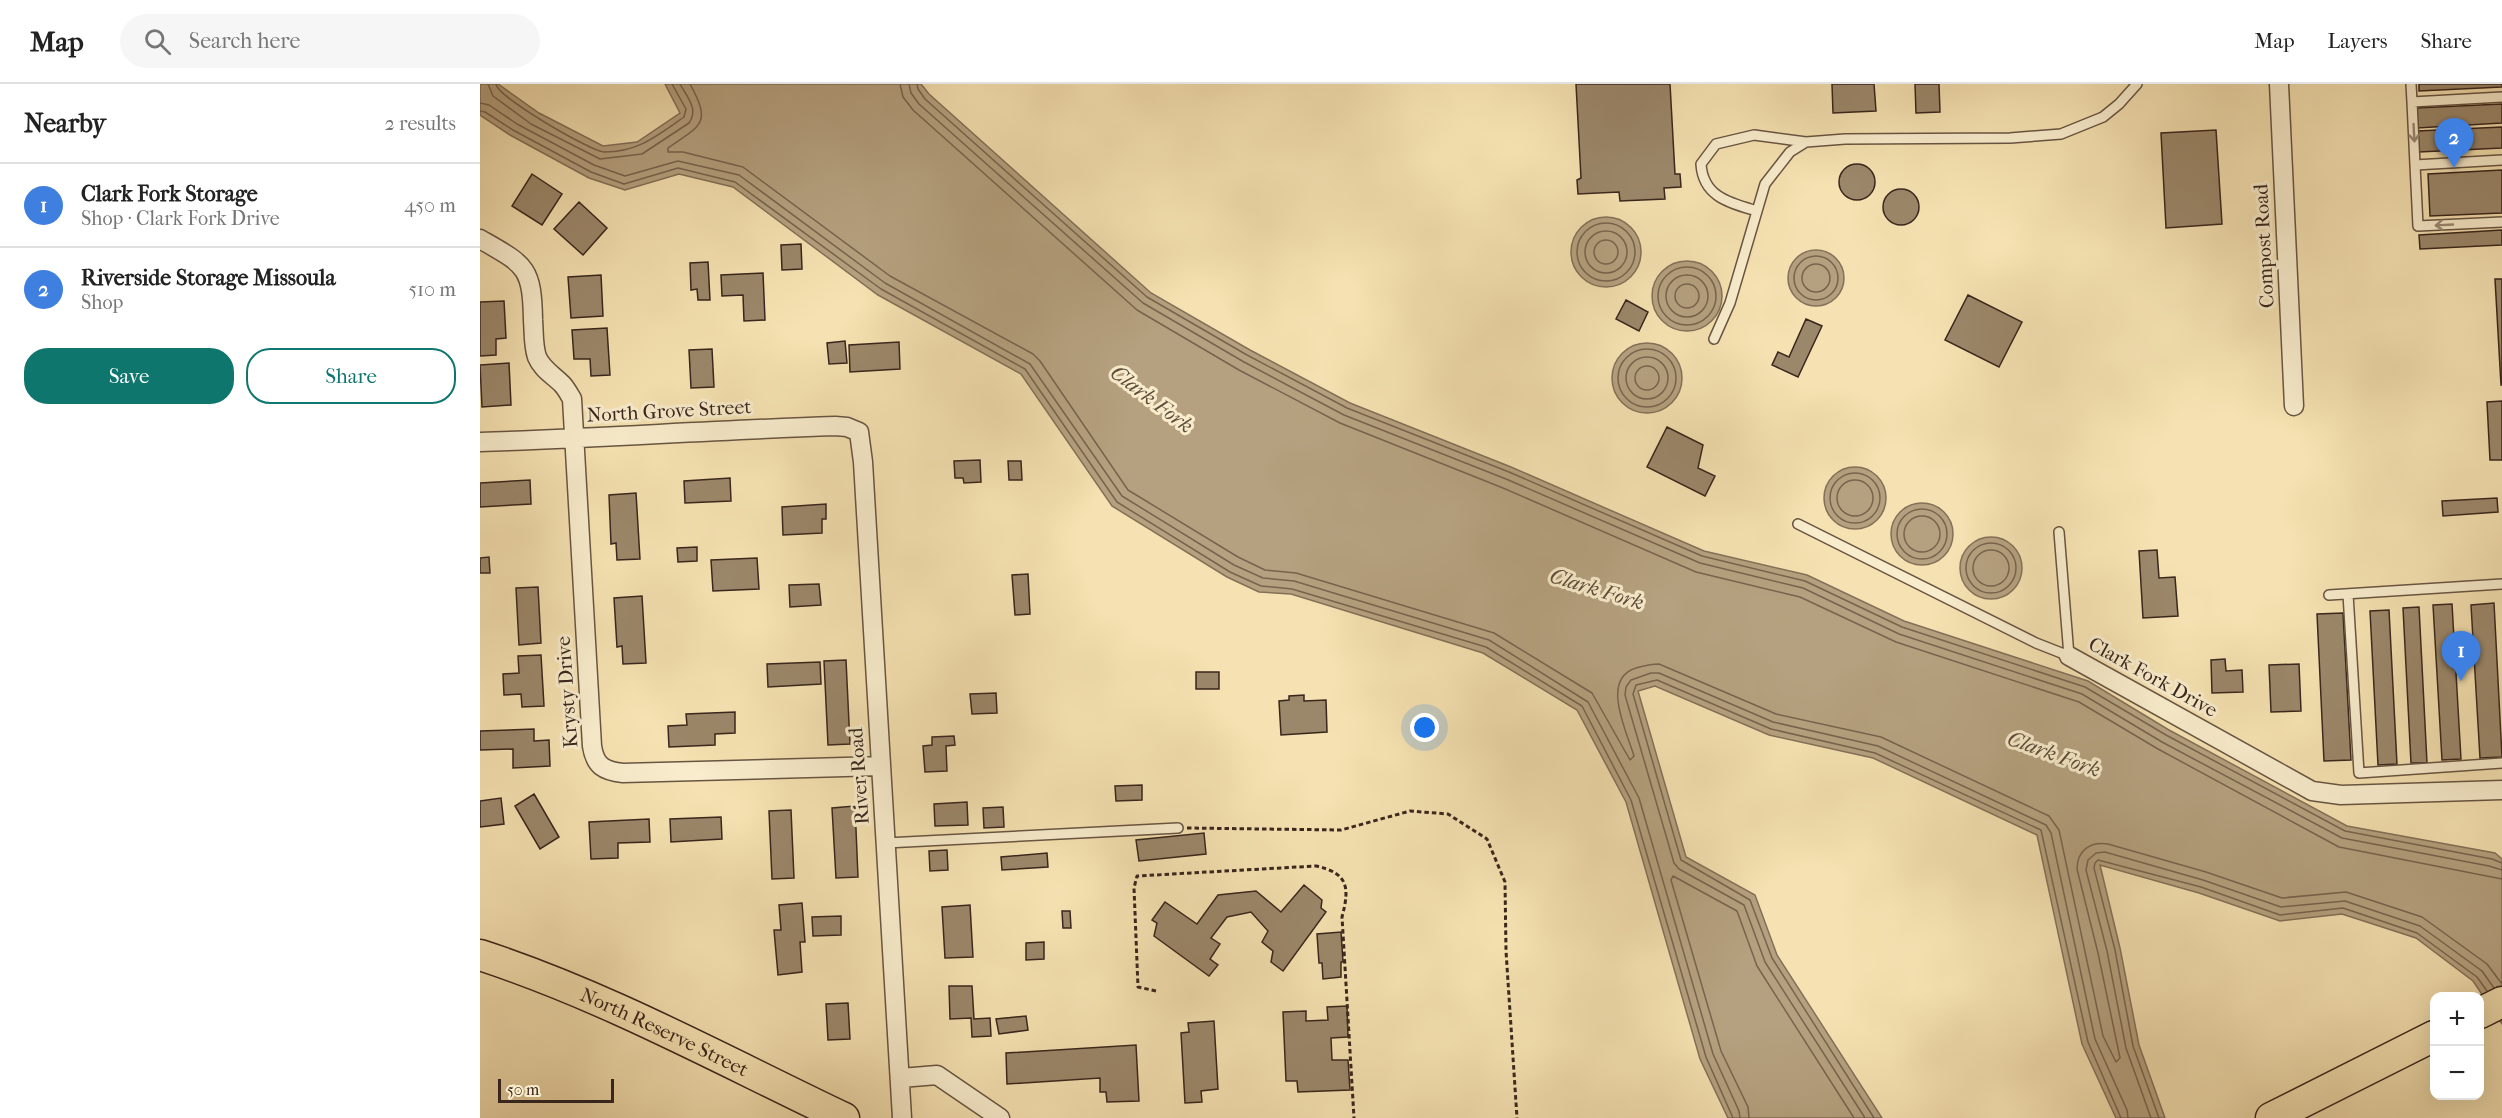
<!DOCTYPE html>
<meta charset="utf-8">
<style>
:root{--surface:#fff;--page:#f6f6f6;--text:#222;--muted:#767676;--line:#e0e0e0;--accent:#0f766e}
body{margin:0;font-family:"IM FELL French Canon",serif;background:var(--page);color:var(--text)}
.controls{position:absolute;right:18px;bottom:18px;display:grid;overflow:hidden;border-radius:12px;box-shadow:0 6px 24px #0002}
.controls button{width:54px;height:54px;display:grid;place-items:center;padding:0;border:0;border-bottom:2px solid var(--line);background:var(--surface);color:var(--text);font:30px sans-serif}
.scale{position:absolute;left:18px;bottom:15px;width:116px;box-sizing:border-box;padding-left:6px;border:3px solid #39261d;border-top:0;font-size:16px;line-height:21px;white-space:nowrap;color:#39261d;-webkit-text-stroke:4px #f8eccc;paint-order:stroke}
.you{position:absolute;left:945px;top:644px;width:21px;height:21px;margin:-15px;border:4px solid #fff;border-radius:50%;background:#1a73e8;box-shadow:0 0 0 9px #1a73e833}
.badge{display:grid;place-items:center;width:39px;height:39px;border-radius:50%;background:var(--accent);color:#fff;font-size:20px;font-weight:700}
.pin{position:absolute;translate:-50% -50px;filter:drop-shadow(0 2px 3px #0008)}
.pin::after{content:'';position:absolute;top:32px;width:21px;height:18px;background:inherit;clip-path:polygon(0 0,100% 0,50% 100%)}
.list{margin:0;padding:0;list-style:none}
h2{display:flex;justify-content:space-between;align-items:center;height:78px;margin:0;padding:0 24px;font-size:26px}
h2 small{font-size:20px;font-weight:400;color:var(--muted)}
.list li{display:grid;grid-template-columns:39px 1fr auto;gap:18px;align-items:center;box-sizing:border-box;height:84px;padding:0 24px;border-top:2px solid var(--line)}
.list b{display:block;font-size:22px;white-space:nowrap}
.list p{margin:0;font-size:20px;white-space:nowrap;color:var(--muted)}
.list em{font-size:20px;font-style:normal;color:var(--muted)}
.actions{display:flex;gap:12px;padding:18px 24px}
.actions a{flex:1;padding:14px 0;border:2px solid var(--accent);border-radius:24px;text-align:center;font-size:21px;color:var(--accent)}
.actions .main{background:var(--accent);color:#fff}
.icon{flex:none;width:33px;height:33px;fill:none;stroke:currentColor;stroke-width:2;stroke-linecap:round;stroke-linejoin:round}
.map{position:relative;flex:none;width:2022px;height:1034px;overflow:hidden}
header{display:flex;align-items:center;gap:36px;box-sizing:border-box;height:84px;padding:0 30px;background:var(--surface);border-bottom:2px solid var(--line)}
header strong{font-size:28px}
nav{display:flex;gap:33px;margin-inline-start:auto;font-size:21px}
.search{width:420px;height:54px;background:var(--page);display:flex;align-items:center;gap:15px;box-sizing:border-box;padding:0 21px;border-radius:33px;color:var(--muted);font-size:22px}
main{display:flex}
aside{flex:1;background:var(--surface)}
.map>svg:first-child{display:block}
.water{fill:#b5a17f;stroke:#837058;stroke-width:1.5}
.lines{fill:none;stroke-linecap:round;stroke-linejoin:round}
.shore{stroke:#77644e;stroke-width:1.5}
.building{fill:#9b876a;stroke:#39261d;stroke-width:1.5}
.service-casing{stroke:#685542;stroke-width:12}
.minor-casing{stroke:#685542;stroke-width:21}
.trunk-casing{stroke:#39261d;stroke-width:33}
.path{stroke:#39261d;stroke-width:3;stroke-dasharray:4.5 3;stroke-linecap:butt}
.service{stroke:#f8eccc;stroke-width:9}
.minor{stroke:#f8eccc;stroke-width:18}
.trunk{stroke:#f5e1b1;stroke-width:30}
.oneway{stroke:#988974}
.labels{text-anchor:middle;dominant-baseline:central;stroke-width:6;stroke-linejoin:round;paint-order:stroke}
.street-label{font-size:20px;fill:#39261d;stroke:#f8eccc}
.water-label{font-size:21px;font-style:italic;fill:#5e4b3a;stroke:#f8eccc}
</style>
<header>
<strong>Map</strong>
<div class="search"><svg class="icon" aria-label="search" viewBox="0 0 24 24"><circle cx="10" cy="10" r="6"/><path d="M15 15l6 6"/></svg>Search here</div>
<nav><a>Map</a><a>Layers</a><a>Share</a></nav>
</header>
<main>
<aside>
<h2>Nearby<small>2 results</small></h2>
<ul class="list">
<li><span class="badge" style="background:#3f7fe0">1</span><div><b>Clark Fork Storage</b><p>Shop · Clark Fork Drive</p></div><em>450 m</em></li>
<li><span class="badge" style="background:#3f7fe0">2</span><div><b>Riverside Storage Missoula</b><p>Shop</p></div><em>510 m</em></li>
</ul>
<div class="actions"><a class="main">Save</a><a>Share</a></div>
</aside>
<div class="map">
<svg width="2022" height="1034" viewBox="0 0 2022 1034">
<rect width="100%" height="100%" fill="#f5e1b1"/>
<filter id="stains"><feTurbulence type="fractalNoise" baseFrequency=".00333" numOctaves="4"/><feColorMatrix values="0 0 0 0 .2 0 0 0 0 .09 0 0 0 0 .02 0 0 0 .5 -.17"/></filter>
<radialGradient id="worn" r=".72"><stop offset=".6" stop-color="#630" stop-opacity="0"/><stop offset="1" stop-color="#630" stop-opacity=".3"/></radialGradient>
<path class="water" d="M0,0H18L59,29L123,62L157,58L200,29L185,0H441L449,10L671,209L770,266L870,319L1031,383L1224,467L1327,491L1424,537L1608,597L1689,646L1867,742L2015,769L2022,775V940L1993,897L1936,854L1862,830L1800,837L1719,809L1620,781L1640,864L1659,961L1685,1034H1636L1602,960L1557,751L1393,674L1289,651L1175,602L1158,607L1206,773L1275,811L1297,871L1402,1034H1248L1220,975L1146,718L1097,626L1003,569L811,510L779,508L747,493L632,422L541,290L398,211L253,103L199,90L145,106L109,94L30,51L0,31Z
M1091 168a35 35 0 1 1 70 0a35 35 0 1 1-70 0Z
M1308 194a28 28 0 1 1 56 0a28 28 0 1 1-56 0Z
M1172 212a35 35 0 1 1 70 0a35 35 0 1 1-70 0Z
M1132 294a35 35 0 1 1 70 0a35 35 0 1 1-70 0Z
M1344 414a31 31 0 1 1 62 0a31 31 0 1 1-62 0Z
M1411 450a31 31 0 1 1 62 0a31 31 0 1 1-62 0Z
M1480 484a31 31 0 1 1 62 0a31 31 0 1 1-62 0Z"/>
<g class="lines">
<path class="shore" d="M8,0L13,12L51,40L120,75L162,70L209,39C219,25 207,13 200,0
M16,0C17,13 110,67 124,68C158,68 177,52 204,33L206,25L192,0
M210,0C232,40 221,41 188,64V68H203L263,83L410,192L553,270L560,277L648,406L758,473L785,486L816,489L1014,549L1112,609L1150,676L1154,672C1147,648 1120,595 1156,584C1163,582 1171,580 1179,580L1296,630L1401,653L1569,732L1579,746L1623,952L1636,978L1640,974L1618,869L1597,785C1597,767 1610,757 1628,760L1726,788L1802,814L1866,808L1942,833L2007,880L2022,900
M420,0L423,13L433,26L657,226L759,286L860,339L1023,404L1216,488L1320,513L1416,558L1599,618L1678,665L1859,763L2022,795
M429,0L431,9L439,20L663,219L764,278L864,331L1026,395L1220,479L1323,504L1419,550L1602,610L1682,658L1862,754L2009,782L2022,786
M437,0L438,5L445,15L667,213L767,271L867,324L1029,388L1222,472L1325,497L1422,543L1605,603L1686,651L1865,747L2012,775L2022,779
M0,19L9,21L37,40L114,81L145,92L198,77L259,91L405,199L550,280L642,412L754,481L783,494L814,497L1009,556L1108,618L1159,714L1233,970L1259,1027L1260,1034
M0,27L5,28L33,46L111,88L144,100L198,84L255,98L401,205L545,285L637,418L750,488L781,502L812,505L1006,563L1102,622L1151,716L1226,973L1253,1034
M1097 168a29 29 0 1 1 58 0a29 29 0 1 1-58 0Z
M1105 168a21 21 0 1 1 42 0a21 21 0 1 1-42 0Z
M1114 168a12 12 0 1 1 24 0a12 12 0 1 1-24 0Z
M1314 194a22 22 0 1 1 44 0a22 22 0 1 1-44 0Z
M1322 194a14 14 0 1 1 28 0a14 14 0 1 1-28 0Z
M1178 212a29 29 0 1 1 58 0a29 29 0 1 1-58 0Z
M1186 212a21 21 0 1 1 42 0a21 21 0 1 1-42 0Z
M1195 212a12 12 0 1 1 24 0a12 12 0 1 1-24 0Z
M1138 294a29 29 0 1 1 58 0a29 29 0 1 1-58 0Z
M1146 294a21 21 0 1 1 42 0a21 21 0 1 1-42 0Z
M1155 294a12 12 0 1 1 24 0a12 12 0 1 1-24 0Z
M1350 414a25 25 0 1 1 50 0a25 25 0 1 1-50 0Z
M1357 414a18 18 0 1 1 36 0a18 18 0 1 1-36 0Z
M1417 450a25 25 0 1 1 50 0a25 25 0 1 1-50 0Z
M1424 450a18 18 0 1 1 36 0a18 18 0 1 1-36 0Z
M1486 484a25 25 0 1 1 50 0a25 25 0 1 1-50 0Z
M1493 484a18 18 0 1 1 36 0a18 18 0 1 1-36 0Z
M1269,1034L1268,1023L1241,967L1191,796L1193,792L1257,827L1277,882L1374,1034
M1385,1034L1285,878L1264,821L1199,785L1194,779L1145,611L1146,603L1151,596L1171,589H1179L1293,638L1398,662L1566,741L1571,749L1615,955L1647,1026L1648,1034
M1394,1034L1292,874L1270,816L1201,776L1153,610L1156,601L1177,596L1291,645L1395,669L1561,746L1608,958L1641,1034
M1671,1034L1646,964L1627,867L1606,786L1608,776L1616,769L1625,768L1723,796L1801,823L1865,817L1940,842L2002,887L2014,904
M1679,1034L1653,962L1635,866L1614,784L1615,779L1618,776L1721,803L1800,831L1863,824L1937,849L1997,893L2007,907"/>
</g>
<path class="building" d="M1096,0H1190L1195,90H1200L1201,103L1184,104L1185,115L1140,117L1139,108L1098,110L1097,96L1101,94Z
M1352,0H1394L1396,27L1353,29Z
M1435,0H1459L1460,28L1436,29Z
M1939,0H2022V3L1939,7Z
M2022,20V39L1937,44L1936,24Z
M2022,43V64L1939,68L1938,47Z
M1736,46L1742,140L1686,144L1681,49Z
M1359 98a18 18 0 1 1 36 0a18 18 0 1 1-36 0Z
M2022,86V129L1950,132L1948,90Z
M52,90L82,110L62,141L32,122Z
M1403 123a18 18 0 1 1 36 0a18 18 0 1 1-36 0Z
M99,118L127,144L103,171L74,145Z
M2022,146V161L1940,165L1939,151Z
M321,160L322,185L302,186L301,161Z
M228,178L230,216H218L217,205L211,206L210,179Z
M283,189L285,236L264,237L263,211L242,212L241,191Z
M121,191L123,232L91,234L88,193Z
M2015,195H2022V301H2021Z
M1488,211L1542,238L1519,283L1465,256Z
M1146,216L1168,228L1159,247L1136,235Z
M24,217L26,254L16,255V271L0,272V218Z
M1326,235L1342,242L1318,293L1292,281L1298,268L1309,273Z
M127,244L130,291L111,292L110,275H94L92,246Z
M365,257L367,279L349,280L347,259Z
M419,258L420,285L370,288L369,261Z
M232,265L234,303L211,304L209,266Z
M29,279L31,321L2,323L0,281Z
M2022,317V376H2010L2007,318Z
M1187,343L1223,361L1218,384L1235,392L1225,412L1167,383Z
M500,376L501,398L484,399L483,394H475L474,377Z
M528,377H541L542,396H529Z
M250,394L251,417L205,419L204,397Z
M50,396L51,420L0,423V399Z
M156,409L160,475L137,476L136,459L131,460L129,411Z
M2017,414L2018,428L1963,432L1962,417Z
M346,420V435H342V449L303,451L302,423Z
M217,463V477L198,478L197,464Z
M1677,466L1679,494L1695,493L1698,532L1663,534L1659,467Z
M9,473L10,489H0V474Z
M277,474L279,505L233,507L231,476Z
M548,490L550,530L535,531L532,491Z
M339,500L341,521L310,523L309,501Z
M58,503L61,559L39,561L36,504Z
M162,512L166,579L143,580L142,562L137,563L134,514Z
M2014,519L2022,673L2000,674L1991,521Z
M1972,520L1981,675L1962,676L1953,521Z
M1939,523L1947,679H1931L1923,524Z
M1909,526L1917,680L1898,681L1890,527Z
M1863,529L1871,676L1844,677L1837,530Z
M61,571L64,622L42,623L41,610L24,611L23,590L39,589L38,572Z
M1745,575L1746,587L1762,586L1763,608L1732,609L1731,576Z
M366,576L370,660L348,661L344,577Z
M340,578L341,600L288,603L287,580Z
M1819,580L1821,627L1791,628L1789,581Z
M716,588H739V605H716Z
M516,609L517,629L492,630L490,610Z
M824,611V617L846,616L847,648L801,651L799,617L809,616V612Z
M255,628V649L235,650V661L189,663L188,642L207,641L206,630Z
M54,645V657L69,656L70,682L33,684V665L0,666V647Z
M474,652L475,661L466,662L467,687L445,688L443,662L452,661V653Z
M662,701V716L636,717L635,702Z
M54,710L79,753L60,765L35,722Z
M21,714L24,740L0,743V717Z
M487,718L488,741L455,742L454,720Z
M375,722L378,793L356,794L352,724Z
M523,723L524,743L504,744L503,724Z
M311,726L314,794L292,795L289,727Z
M241,733L242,755L191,758L190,735Z
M169,735L170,758L138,759V774L111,775L109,738Z
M724,749L726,770L659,777L656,756Z
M467,766L468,786L450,787L449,767Z
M567,769L568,783L522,786L521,773Z
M824,801L842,816L841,824L846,828L803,887L791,878L793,867L782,858L788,847L771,828L747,833L731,854L740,860L730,875L738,881L729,892L674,852L677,839L672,836L685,818L717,840L738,811L776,807L801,828Z
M322,819L325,858H320L322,888L298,891L294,846H301L299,821Z
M490,821L493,873L465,874L462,823Z
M582,827H590L591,844H583Z
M361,832V851L333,852L332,833Z
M861,848L863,878H861V893L843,895L842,879H839L837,850Z
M564,858V875L546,876V859Z
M469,902H492L494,935L510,934L511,952L492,953L491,934L470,935Z
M368,919L370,955L348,956L346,920Z
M867,922L868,953L851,954L852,976H868L870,1006L818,1008L817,997H806L803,928L826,927V937L848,936L847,923Z
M546,932L548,946L519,950L516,935Z
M734,937L738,1005L721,1007L722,1018L705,1019L701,949L709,948L708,939Z
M656,961L659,1017L627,1018L626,1008H620V994L527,1000L526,969Z"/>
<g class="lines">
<defs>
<path id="service" d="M1931,0L1932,18
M2022,76L1935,81L1938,142L2022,138
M1935,81L1932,18L2022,13
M1277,127C1250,119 1223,113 1221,80L1236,60L1274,51L1326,58
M1234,255L1250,219L1285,100L1310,68L1326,58L1365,55L1530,54L1581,50L1623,33L1639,20L1657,0
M1318,440L1556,559L1589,572L1579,448
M1868,510L1879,689L2022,679
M1849,511L2022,500
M406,759L698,744"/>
<path id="minor" d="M1799,0L1814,322
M0,155C45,181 52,182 53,236C54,248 53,261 57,273C62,285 73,291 82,300C86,304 89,310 92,315L112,662C115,682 124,687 143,689L401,682
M0,358C119,354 237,346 355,342L367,343L379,348L383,378L422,1034
M1589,572L1832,707L1861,711L2022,706
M421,994L457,991L520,1034"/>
<g id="trunk">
<path id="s1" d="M0,871C126,912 244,977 364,1034"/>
<path d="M2000,929L2022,918"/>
<path d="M1791,1034L1954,952"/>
</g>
</defs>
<use href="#service" class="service-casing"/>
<use href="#minor" class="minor-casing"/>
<use href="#trunk" class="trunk-casing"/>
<path class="path" d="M707,744L861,746L930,727L968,730L1007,755L1025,798L1026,867L1037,1034
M676,907L658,903L654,804L657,792L836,782C868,789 870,803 862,833L874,1034"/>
<use href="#service" class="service"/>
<use href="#minor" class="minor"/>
<use href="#trunk" class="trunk"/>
</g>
<defs><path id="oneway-shaft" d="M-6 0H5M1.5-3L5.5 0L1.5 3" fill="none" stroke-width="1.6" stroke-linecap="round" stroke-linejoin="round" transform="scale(1.5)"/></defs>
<g class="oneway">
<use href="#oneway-shaft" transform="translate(1934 49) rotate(87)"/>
<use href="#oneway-shaft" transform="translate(1964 141) rotate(177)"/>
</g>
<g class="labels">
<g class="street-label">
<text transform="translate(1784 162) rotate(-93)">Compost Road</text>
<text transform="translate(189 327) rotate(-3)">North Grove Street</text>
<text transform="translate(1673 593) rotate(29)">Clark Fork Drive</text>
<text transform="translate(87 608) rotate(-94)">Krysty Drive</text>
<text transform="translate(379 692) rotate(-94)">River Road</text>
<text stroke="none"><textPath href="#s1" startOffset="200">North Reserve Street</textPath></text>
</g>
<g class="water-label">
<text transform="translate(672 315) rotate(37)">Clark Fork</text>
<text transform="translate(1117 505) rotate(17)">Clark Fork</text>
<text transform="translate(1574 670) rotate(20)">Clark Fork</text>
</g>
</g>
<rect width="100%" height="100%" filter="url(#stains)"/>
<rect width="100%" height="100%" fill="url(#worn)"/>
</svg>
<div class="controls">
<button>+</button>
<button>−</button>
</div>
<div class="scale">50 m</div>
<div class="you"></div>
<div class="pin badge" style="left:1981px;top:597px;background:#3f7fe0">1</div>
<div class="pin badge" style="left:1974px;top:84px;background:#3f7fe0">2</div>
</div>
</main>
